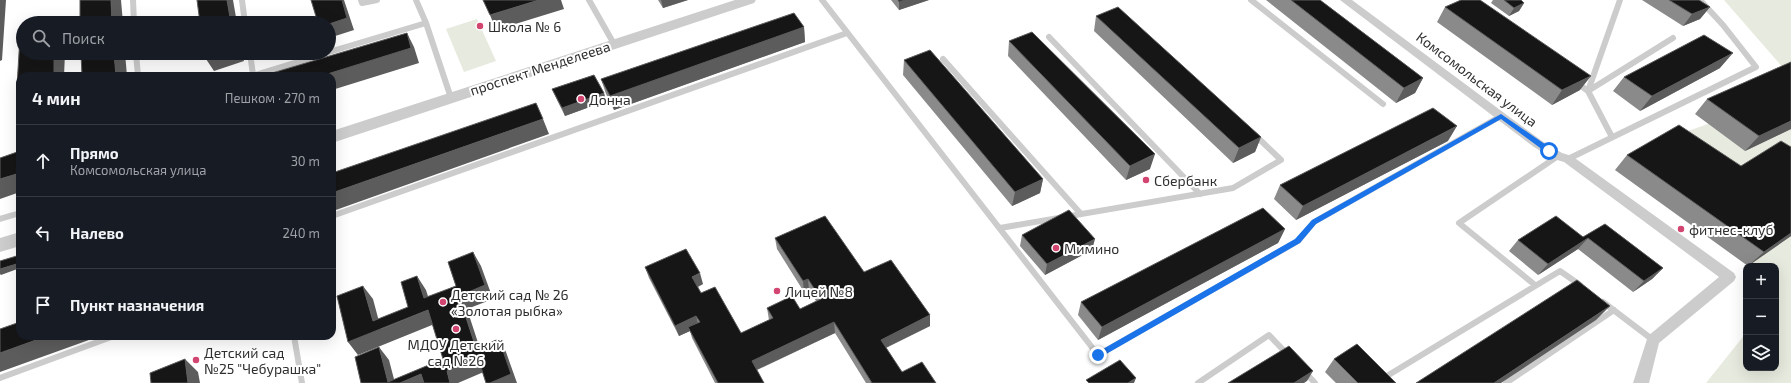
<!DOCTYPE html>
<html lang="ru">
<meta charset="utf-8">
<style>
:root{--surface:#171b24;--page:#242831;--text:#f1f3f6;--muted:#9ea1a6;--line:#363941}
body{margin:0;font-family:"Exo 2",sans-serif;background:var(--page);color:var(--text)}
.controls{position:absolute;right:12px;bottom:12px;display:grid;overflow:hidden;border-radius:8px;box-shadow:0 4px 16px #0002}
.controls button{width:36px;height:36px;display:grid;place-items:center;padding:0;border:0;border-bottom:1px solid var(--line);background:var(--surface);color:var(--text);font:20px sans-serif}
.stop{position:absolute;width:12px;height:12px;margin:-9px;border:3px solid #1a73e8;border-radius:50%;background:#fff}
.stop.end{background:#1a73e8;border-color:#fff;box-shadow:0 1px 4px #0008}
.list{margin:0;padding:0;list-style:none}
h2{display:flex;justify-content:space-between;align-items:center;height:52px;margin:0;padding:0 16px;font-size:17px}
h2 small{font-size:13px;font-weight:400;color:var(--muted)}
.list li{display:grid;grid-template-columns:26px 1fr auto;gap:12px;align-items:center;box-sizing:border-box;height:72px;padding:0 16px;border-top:1px solid var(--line)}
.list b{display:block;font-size:15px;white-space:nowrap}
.list p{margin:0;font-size:13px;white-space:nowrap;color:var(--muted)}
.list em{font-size:13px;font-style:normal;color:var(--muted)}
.icon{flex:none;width:22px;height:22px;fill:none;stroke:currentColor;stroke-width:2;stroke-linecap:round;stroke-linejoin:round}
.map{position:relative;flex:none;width:1791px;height:383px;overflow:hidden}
.search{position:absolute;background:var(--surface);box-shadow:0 4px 16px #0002;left:16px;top:16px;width:320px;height:44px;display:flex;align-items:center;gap:10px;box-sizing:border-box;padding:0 14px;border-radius:22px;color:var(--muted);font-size:15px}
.panel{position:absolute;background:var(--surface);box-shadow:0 4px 16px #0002;left:16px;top:72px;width:320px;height:268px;border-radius:12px}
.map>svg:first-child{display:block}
.green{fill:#e7eade}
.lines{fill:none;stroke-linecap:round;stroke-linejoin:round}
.service{stroke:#ccc;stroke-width:6}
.minor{fill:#ccc;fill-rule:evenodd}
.tertiary{fill:#ccc;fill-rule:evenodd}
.wall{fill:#8a8a8a}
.shaded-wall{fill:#5c5c5c}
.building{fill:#161616;stroke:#5c5c5c}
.route{fill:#1a73e8}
.poi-dot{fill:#d14570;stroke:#fff;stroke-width:1.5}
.labels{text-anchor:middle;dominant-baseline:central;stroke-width:4;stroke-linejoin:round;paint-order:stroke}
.poi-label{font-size:14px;fill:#2f2f2f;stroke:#fff;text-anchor:start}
.street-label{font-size:14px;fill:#2f2f2f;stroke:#fff}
</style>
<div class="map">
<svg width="1791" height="383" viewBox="0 0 1791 383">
<rect width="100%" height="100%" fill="#fff"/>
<path class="green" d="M1724,0H1791V77Z
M477,19L496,61L464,72L446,29Z
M1791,94V383H1706L1746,333V368H1776V296L1778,293L1776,292V266H1748L1615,170L1666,139Z"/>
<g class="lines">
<path class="service" d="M133,0L134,23
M242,0L245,23
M361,0L362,3L377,0
M416,0L426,23
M589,0L614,44
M822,0L1098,355L1298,241L1314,222L1501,116
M1251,0L1383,104
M1049,37L1200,194
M329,52L426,23L451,98
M136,53L138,76
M250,53L253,75
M943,59L1081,214
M252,76L327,53
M1577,83L1588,91L1673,38
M1612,137L1588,91L1620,0
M1568,159L1756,67L1723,25L1700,0
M332,216L847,33
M0,219L20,213V207
M1000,228L1233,188L1281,160L1255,135
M1535,285L1459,223L1558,156
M1603,302L1653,340
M294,336L302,383
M1304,371L1315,383
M0,378L114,336
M1382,379L1560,271L1580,285
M1198,383L1269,335L1289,356
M1506,383L1614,310"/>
<path class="minor" d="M1340,0H1352L1542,141L1562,153L1572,156L1734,273L1736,277L1734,281L1659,343L1649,383H1633L1648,336L1719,277L1564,162L1554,159L1534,147Z"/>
<path class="tertiary" d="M735,0H756L754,3L332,143V131Z
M20,232V246L0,252V238Z"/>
</g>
<path class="wall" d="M658,0H688L663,8Z
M891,0H929L899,10Z
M1266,0H1320L1423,78L1415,93L1396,103Z
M1493,0H1521L1524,3L1519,11L1509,16L1491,3Z
M1642,0H1699L1710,7L1700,19L1683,26Z
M1445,7L1580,90L1552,105L1437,22Z
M1096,16L1261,137L1255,152L1233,163L1094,31Z
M804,27L805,42L614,110L606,94L601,79Z
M1009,41L1150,169L1126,180L1008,56Z
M904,60L1043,179L1040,193L1012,206L903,75Z
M1720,68L1640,111L1613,91L1624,77Z
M552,89L604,93L606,101L565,116L556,98Z
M1707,99L1791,129L1745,151L1695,114Z
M1448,141L1296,220L1274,199L1280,185Z
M1791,147V236L1748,266L1615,170L1627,155L1741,166Z
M1605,224L1663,268L1652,279L1633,292L1578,249L1538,275L1509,251L1518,240L1583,237Z
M1285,229L1278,243L1098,340L1078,315L1081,302Z
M1022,235L1092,250L1045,275L1020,246Z
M775,238L864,272L930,326L886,348L902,372L936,383H866L835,333L757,370L764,383H715L692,338L690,331L679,336L649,278L645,267L703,284L698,287L701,293L741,333L769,320L767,308L800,309L816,301L809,290L804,292L777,249Z
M1334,359L1396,383H1336L1325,372Z"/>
<path class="shaded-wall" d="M0,0H6L2,60L0,61Z
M111,0H121L123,23H112Z
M227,0H233L237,23H231Z
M342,0H344L354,30L329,38V24Z
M539,0H561L564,9L496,30L490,15Z
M661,0H688L663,8Z
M905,0H929L899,10V2Z
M1524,3L1519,11L1509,16L1514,8Z
M1710,7L1700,19L1683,26L1692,14Z
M804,27L805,42L614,110L610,96Z
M407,33L414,47L419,63L332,90V76H321Z
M54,53H65L64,76H52Z
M114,53H125L127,76H116Z
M225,53H242L244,61L214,71L206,59Z
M1733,53L1720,68L1640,111L1652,96Z
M1591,76L1580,90L1552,105L1562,90Z
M1423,78L1415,93L1396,103L1404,88Z
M604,93L606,101L565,116L562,108Z
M543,119L549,134L333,211L332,209V193Z
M1791,121V129L1745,151L1759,136Z
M1457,126L1448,141L1296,220L1303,206Z
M1261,137L1255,152L1233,163L1239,148Z
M1155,154L1150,169L1126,180L1130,166Z
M20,173V192L0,199V179Z
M1043,179L1040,193L1012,206L1015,192Z
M1285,229L1278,243L1098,340L1102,327Z
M1791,233V236L1748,266L1764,252Z
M1588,238L1578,249L1538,275L1548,264Z
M1095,239L1092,250L1045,275L1047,264Z
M473,252L481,266L493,299L467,309L484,361L476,348L459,296Z
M20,263V268L1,275L0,274V269Z
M1663,268L1652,279L1633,292L1644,281Z
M700,273L703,284L695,288L692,277Z
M417,276L426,290L433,312L424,298Z
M808,279L809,290L804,292L803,281Z
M363,286L373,299L381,329L428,310L437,323L358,355L348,342L373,321Z
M1610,306L1596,320L1501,383H1494Z
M930,315V326L881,350V340Z
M696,316L699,327H688L690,331L679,336L675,326Z
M834,322L835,333L754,371L752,361Z
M47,336H100L0,372V353Z
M499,339L506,352L517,383H490Z
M379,347L389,360L395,383L388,382Z
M478,358L486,371L458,383H450L447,371Z
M185,359L198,372L200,383H188Z
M1313,371L1307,381L1304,383H1294Z
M421,374L428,383H400Z
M1136,378L1134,383H1128Z"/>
<path class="building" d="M80,0H111L112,23H80Z
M197,0H227L231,23H200Z
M311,0H342L347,18L329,24V23H318Z
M483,0H539L490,15Z
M898,0H905L899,2Z
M1291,0H1320L1423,78L1404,88Z
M1461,0H1480L1591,76L1562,90L1445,7Z
M1504,0H1521L1524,3L1514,8Z
M1669,0H1699L1710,7L1692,14Z
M1118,7L1261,137L1239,148L1096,16Z
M794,13L804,27L610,96L601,79Z
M1032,32L1155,154L1130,166L1009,41Z
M407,33L411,48L321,76H262Z
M1704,35L1733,53L1652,96L1624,77Z
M23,36V53H54V76H20V85L17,86L20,37Z
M930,50L1043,179L1015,192L904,60Z
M81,53H114L116,76H82Z
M205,53H225L206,59Z
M1791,62V121L1759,136L1707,99Z
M594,75L604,93L562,108L552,89Z
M536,103L543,119L332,193V173Z
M1433,108L1457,126L1303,206L1280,185Z
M1679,125L1741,166L1781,141L1791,147V233L1764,252L1627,155Z
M20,151V173L0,179V158Z
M1263,208L1285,229L1102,327L1081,302Z
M1069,210L1095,239L1047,264L1022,235Z
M825,216L864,272L891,260L930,315L881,340L902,372L922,362L936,383H872L834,322L752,361L764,383H718L688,327L700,322L696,316L675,326L645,267L686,249L700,273L692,277L701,293L715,287L741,333L773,318L767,308L792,296L800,309L821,299L808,279L803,281L775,238Z
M1556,216L1583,237L1605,224L1663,268L1644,281L1588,238L1548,264L1518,240Z
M473,252L485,285L459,296L476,348L499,339L511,374L490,383H486L478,358L447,371L450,383H424L421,374L400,383H361L355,357L379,347L388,382L443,359L428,310L348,342L337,296L363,286L373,321L408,307L401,282L417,276L424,298L456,286L448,262Z
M20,255V263L0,269V261Z
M1577,280L1610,306L1494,383H1416Z
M20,322V336H47L0,353V329Z
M1357,344L1396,383H1358L1334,359Z
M1289,346L1313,371L1294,383H1228Z
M185,359L188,383H151L150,373Z
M1120,360L1136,378L1128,383H1089L1086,380Z"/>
<path class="route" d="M1501,114L1552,149V153H1547L1501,119L1316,224L1300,243L1101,357H1096V353L1295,239L1312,220Z"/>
<g class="poi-dot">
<circle cx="480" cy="26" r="4"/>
<circle cx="581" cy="99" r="4"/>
<circle cx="1146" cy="180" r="4"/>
<circle cx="1681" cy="229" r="4"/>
<circle cx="1056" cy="248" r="4"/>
<circle cx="777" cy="291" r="4"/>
<circle cx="443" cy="302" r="4"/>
<circle cx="456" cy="329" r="4"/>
<circle cx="196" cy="360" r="4"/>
</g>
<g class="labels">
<g class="poi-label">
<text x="488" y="26">Школа № 6</text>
<text x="589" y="99">Донна</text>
<text x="1154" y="180">Сбербанк</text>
<text x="1689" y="229">фитнес-клуб</text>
<text x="1064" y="248">Мимино</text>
<text x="785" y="291">Лицей №8</text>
<text x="451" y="294">Детский сад № 26<tspan x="451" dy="16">«Золотая рыбка»</tspan></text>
<text x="456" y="344" text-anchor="middle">МДОУ Детский<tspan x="456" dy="16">сад №26</tspan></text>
<text x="204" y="352">Детский сад<tspan x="204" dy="16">№25 "Чебурашка"</tspan></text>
</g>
<g class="street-label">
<text transform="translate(540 68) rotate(-18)">проспект Менделеева</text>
<text transform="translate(1477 79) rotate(37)">Комсомольская улица</text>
</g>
</g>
</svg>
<div class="controls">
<button>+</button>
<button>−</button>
<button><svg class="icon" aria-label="layers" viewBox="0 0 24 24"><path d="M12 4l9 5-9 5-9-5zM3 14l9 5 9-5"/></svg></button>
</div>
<div class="stop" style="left:1549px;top:151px"></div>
<div class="stop end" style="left:1098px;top:355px"></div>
<div class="search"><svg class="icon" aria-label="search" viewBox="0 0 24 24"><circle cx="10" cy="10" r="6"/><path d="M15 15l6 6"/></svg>Поиск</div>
<section class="panel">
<h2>4 мин<small>Пешком · 270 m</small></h2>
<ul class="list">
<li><svg class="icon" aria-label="ahead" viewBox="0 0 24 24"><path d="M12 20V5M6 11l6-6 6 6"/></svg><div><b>Прямо</b><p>Комсомольская улица</p></div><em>30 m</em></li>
<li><svg class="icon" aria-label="left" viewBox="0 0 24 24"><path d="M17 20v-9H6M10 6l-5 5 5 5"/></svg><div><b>Налево</b></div><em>240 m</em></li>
<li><svg class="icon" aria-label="arrive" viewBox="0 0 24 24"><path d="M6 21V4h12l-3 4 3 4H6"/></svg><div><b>Пункт назначения</b></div></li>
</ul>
</section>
</div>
